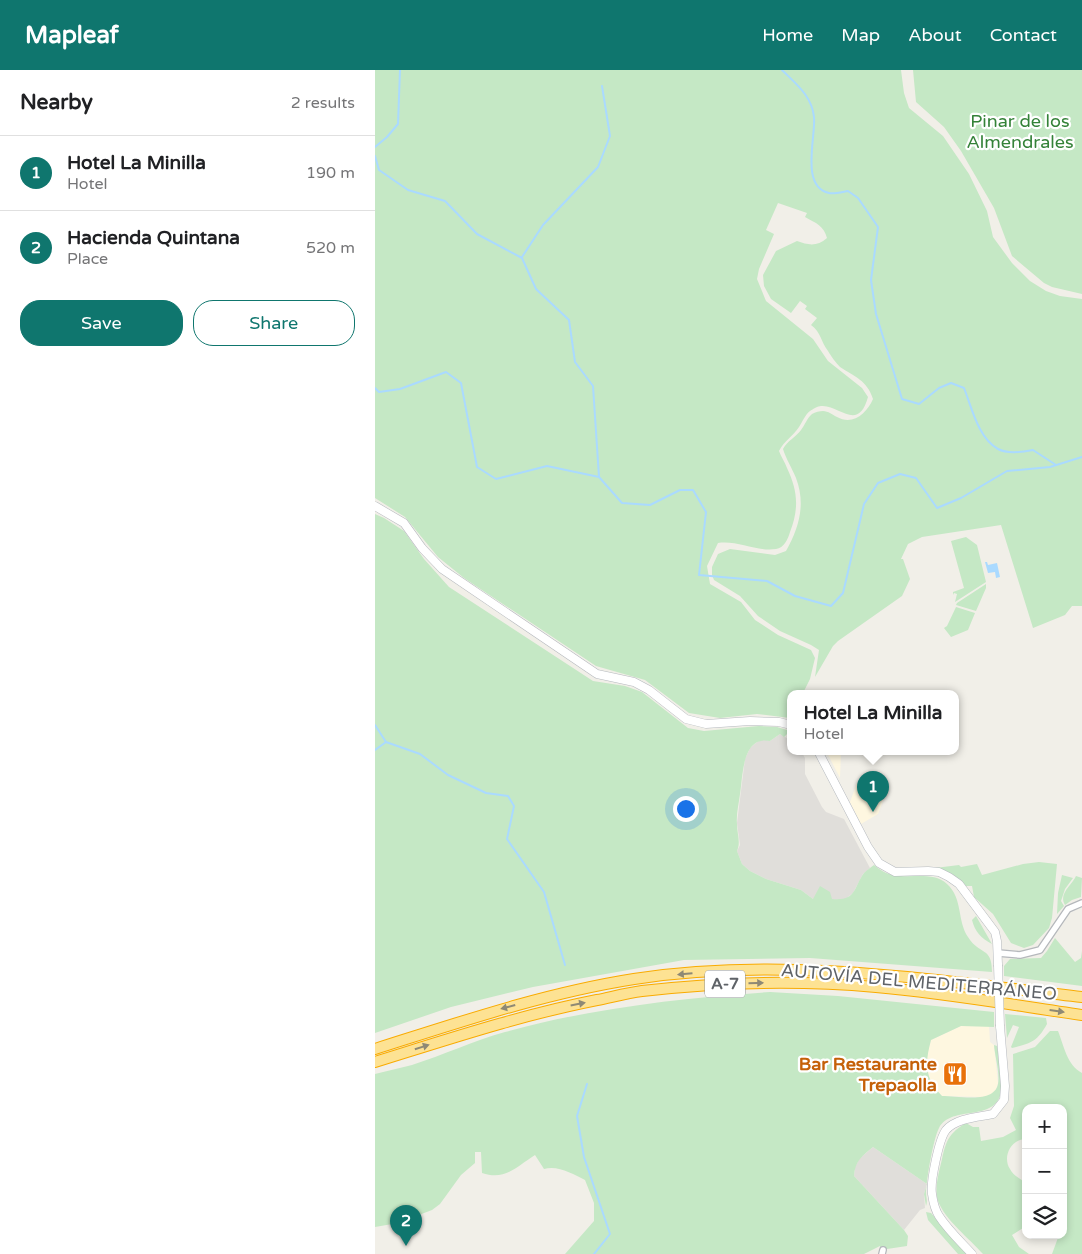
<!DOCTYPE html>
<meta charset="utf-8">
<style>
:root{--surface:#fff;--page:#f2f2f2;--text:#202124;--muted:#757577;--line:#e0e0e0;--accent:#0f766e}
body{margin:0;font-family:"Varela Round",sans-serif;background:var(--page);color:var(--text)}
.controls{position:absolute;right:15px;bottom:15px;display:grid;overflow:hidden;border-radius:10px;box-shadow:0 2px 8px #0003}
.controls button{width:45px;height:45px;display:grid;place-items:center;padding:0;border:0;border-bottom:1px solid var(--line);background:var(--surface);color:var(--text);font:25px sans-serif}
.you{position:absolute;left:310px;top:738px;width:18px;height:18px;margin:-12px;border:4px solid #fff;border-radius:50%;background:#1a73e8;box-shadow:0 0 0 8px #1a73e833}
.badge{display:grid;place-items:center;width:32px;height:32px;border-radius:50%;background:var(--accent);color:#fff;font-size:16px;font-weight:700}
.pin{position:absolute;translate:-50% -41px;filter:drop-shadow(0 1px 2px #0008)}
.pin::after{content:'';position:absolute;top:26px;width:18px;height:15px;background:inherit;clip-path:polygon(0 0,100% 0,50% 100%)}
.popup{position:absolute;left:412px;top:620px;width:172px;height:65px;box-sizing:border-box;display:grid;place-content:center;border-radius:10px;background:var(--surface);filter:drop-shadow(0 1px 4px #0005);font-size:16px;white-space:nowrap;color:var(--muted)}
.popup b{font-size:19px;color:var(--text)}
.popup::after{content:'';position:absolute;left:50%;top:100%;margin-left:-10px;border:10px solid transparent;border-top-color:var(--surface)}
.list{margin:0;padding:0;list-style:none}
h2{display:flex;justify-content:space-between;align-items:center;height:65px;margin:0;padding:0 20px;font-size:21px}
h2 small{font-size:16px;font-weight:400;color:var(--muted)}
.list li{display:grid;grid-template-columns:32px 1fr auto;gap:15px;align-items:center;box-sizing:border-box;height:75px;padding:0 20px;border-top:1px solid var(--line)}
.list b{display:block;font-size:19px;white-space:nowrap}
.list p{margin:0;font-size:16px;white-space:nowrap;color:var(--muted)}
.list em{font-size:16px;font-style:normal;color:var(--muted)}
.actions{display:flex;gap:10px;padding:15px 20px}
.actions a{flex:1;padding:11px 0;border:1px solid var(--accent);border-radius:20px;text-align:center;font-size:18px;color:var(--accent)}
.actions .main{background:var(--accent);color:#fff}
.icon{flex:none;width:28px;height:28px;fill:none;stroke:currentColor;stroke-width:2;stroke-linecap:round;stroke-linejoin:round}
.map{position:relative;flex:none;width:707px;height:1184px;overflow:hidden}
header{display:flex;align-items:center;gap:30px;box-sizing:border-box;height:70px;padding:0 25px;background:var(--accent);color:#fff}
header strong{font-size:24px}
nav{display:flex;gap:28px;margin-inline-start:auto;font-size:18px}
main{display:flex}
aside{flex:1;background:var(--surface)}
.map>svg:first-child{display:block}
.commercial{fill:#fef7e0}
.industrial{fill:#e0deda}
.green{fill:#c5e8c5}
.water{fill:#aadaff}
.lines{fill:none;stroke-linecap:round;stroke-linejoin:round}
.stream{stroke:#aadaff;stroke-width:2}
.street-casing{stroke:#b5b8bc;stroke-width:8}
.secondary-casing{stroke:#b6babf;stroke-width:9}
.highway-casing{stroke:#f9ab00;stroke-width:12}
.street{stroke:#fff;stroke-width:5.5}
.secondary{stroke:#fff;stroke-width:8}
.highway{stroke:#fde293;stroke-width:10}
.secondary-bridge-casing{stroke:#b6babf;stroke-width:9;stroke-linecap:butt}
.secondary-bridge{stroke:#fff;stroke-width:8}
.oneway{fill:#8e8975}
.labels{text-anchor:middle;dominant-baseline:central;stroke-width:4.5;stroke-linejoin:round;paint-order:stroke}
.shield{fill:#fff;stroke:#8f9295;stroke-width:1}
.shield-label{font-size:16px;font-weight:bold;fill:#5f6368}
.park-label{font-size:18px;fill:#348238;stroke:#fff}
.street-label{font-size:18px;fill:#5f6368;stroke:#fff}
.food-label{font-size:18px;font-weight:bold;fill:#c56008;stroke:#fff;text-anchor:end}
</style>
<header>
<strong>Mapleaf</strong>
<nav><a>Home</a><a>Map</a><a>About</a><a>Contact</a></nav>
</header>
<main>
<aside>
<h2>Nearby<small>2 results</small></h2>
<ul class="list">
<li><span class="badge">1</span><div><b>Hotel La Minilla</b><p>Hotel</p></div><em>190 m</em></li>
<li><span class="badge">2</span><div><b>Hacienda Quintana</b><p>Place</p></div><em>520 m</em></li>
</ul>
<div class="actions"><a class="main">Save</a><a>Share</a></div>
</aside>
<div class="map">
<svg width="707" height="1184" viewBox="0 0 707 1184">
<rect width="100%" height="100%" fill="#f1efe8"/>
<path class="commercial" d="M451,681H466L465,708Z
M482,713L493,717L492,719L506,726L508,731L503,744L486,754L475,732Z
M586,956H614L615,972L619,975L623,1013L621,1021L616,1025L609,1027L567,1026L560,1019L554,1008L551,988L556,970Z"/>
<path class="industrial" d="M405,664L415,670L416,681H426L430,688V704L447,737L451,742L469,749L495,798L488,804L478,823L469,830L438,829L426,820L391,809L375,801L367,794L362,781L365,775L362,753L370,689L375,678L382,672L388,669L395,671Z
M498,1077L552,1114L549,1124L550,1138L545,1140L529,1160L479,1106L480,1097L484,1089Z"/>
<path class="green" d="M0,0H526L529,23L534,38L568,66L594,104L612,141L618,167L637,193L655,211L671,221L685,226L707,229V536H697L690,545L658,558L626,455L547,467L533,474L526,489H528L535,509L527,526L463,571L458,576L440,607L444,580L436,575L405,561L383,546L365,526L339,510L337,505V497L343,484L355,479L400,485L411,481C424,458 431,434 421,408C417,398 411,389 408,379C412,371 421,367 426,360C430,355 432,348 437,344C440,342 445,341 448,341C453,341 458,345 462,347C478,356 492,343 498,329C492,310 480,307 465,297C461,293 456,286 453,281C446,272 446,262 436,255L442,248L430,239L432,236L425,231L416,243L396,229L389,216L388,205L401,181L422,171C433,175 442,177 452,168C449,156 441,153 430,147L432,143L403,133L391,160L399,164L384,199L382,209L391,231L438,269L453,291L487,318L493,327C483,363 464,334 446,336C443,336 438,339 435,341C430,345 428,351 424,357C418,366 409,371 404,381C406,387 410,392 412,398C423,421 424,439 415,462C413,469 409,478 401,479C382,482 362,470 343,473L332,496L335,514L366,532L380,550L403,565L436,580L440,588L435,609L428,623H416L415,648L382,644L345,648L314,643L270,610L221,596L89,508L63,487L30,447L0,428Z
M538,0H707V224L677,217L669,213L637,186L619,138L586,81L569,57L541,32Z
M0,444L9,448L29,461L49,489L74,517L218,611L250,616L267,622L313,658L329,661L384,656L402,657L415,661L409,667L405,664L395,671C367,665 368,706 365,724C364,733 361,744 362,754C362,764 366,772 362,781L367,794L375,801L391,809L426,820L438,829L445,816L455,822L457,829C482,831 478,818 489,803C492,800 496,797 499,795C505,800 511,804 519,805C535,809 558,801 572,814C588,828 582,851 593,867C605,886 617,876 617,902L435,888L309,890L158,917L76,937L0,963Z
M591,467L602,475L611,512L580,532L582,524L579,523L578,525V522L589,518L576,471Z
M611,514V518L601,541L581,535L582,533Z
M581,537L600,543L593,560L576,567L569,558L572,556Z
M664,792L682,794L677,848L674,858L658,875L649,878L636,873L618,844L599,827L597,816H591C582,806 573,802 560,798L584,795L586,797L602,794L607,805L648,794Z
M687,805L698,808L690,819L686,831L689,836L682,844L683,823Z
M701,806L707,808L706,827L697,830L690,835C683,824 697,815 701,806Z
M601,846L617,874C606,868 600,862 597,850Z
M680,868L700,892L706,888L707,881V916L629,906V896L635,889L666,888L672,881Z
M395,922L463,926L619,942V957L586,956L556,970C550,993 549,1008 567,1026C583,1026 619,1034 623,1014C625,1003 620,987 619,975L622,976C624,990 629,1008 626,1022C620,1053 577,1034 564,1058C558,1070 552,1107 551,1122C551,1127 553,1131 551,1136L549,1124L552,1114L498,1077C487,1086 480,1091 479,1106L529,1160L533,1166L532,1176L512,1179L505,1177V1176L489,1184H190L219,1151V1133L210,1110C198,1104 183,1095 169,1099L160,1085C141,1097 130,1111 107,1103L106,1082H100V1093L86,1105L65,1134L57,1140L23,1153L0,1157V1004C12,1001 25,998 37,995C68,985 98,971 130,962C217,938 306,928 395,922Z
M630,944L671,948L672,954C662,972 656,973 637,978L636,977L644,957L638,955L632,968Z
M675,961H683C689,976 692,995 707,1003V1184H677L684,1165H688V1038H651V1069C636,1069 627,1087 635,1099C638,1105 645,1109 651,1113V1156L637,1165L644,1177L654,1184H608C595,1169 570,1150 563,1131C559,1118 564,1102 567,1089C571,1071 574,1063 591,1053L598,1057H604L606,1071L628,1067L641,1060L635,1048L639,1036L638,984L660,977Z
M551,1142L556,1143L592,1184H583L553,1150Z"/>
<path class="water" d="M610,492H612L613,495L622,493L625,507L621,508L620,502L613,503Z"/>
<g class="lines">
<path class="stream" d="M407,0C421,14 437,26 439,47C441,67 425,117 454,123C459,124 467,122 473,121L483,128L503,157L496,210L501,244L527,329L544,334L564,318L576,313L589,318C597,338 603,368 623,379C632,384 648,382 658,380L681,395
M0,77L12,67L23,54L25,0
M0,86L4,100L33,120L70,131L102,164L147,188L161,219L194,250L200,292L218,316L224,407
M147,187L168,155L223,97L235,66L227,16
M0,318L4,322L25,319L71,302L86,313L102,397L121,409L172,396L224,407L247,433L275,435L305,420H318L331,442L324,505L392,511L420,526L456,536L468,523L489,434L503,413L525,404L541,408L562,438L586,428L632,401L675,397L707,387
M0,655L11,672
M0,680L11,672L45,684L73,705L111,723L133,726L139,736L132,769L169,822L190,895
M212,1014L202,1046L209,1087L235,1164L219,1184"/>
<defs>
<path id="street" d="M623,883L645,885L665,880L693,839L707,833
M507,1184L508,1180"/>
<path id="secondary" d="M0,436L29,453L47,478L67,499L222,604L259,612L274,620L311,649L331,654L375,651L404,652L416,655
M443,681L493,777L504,793L520,802L553,801L564,802L574,807L584,814L620,862L622,871L623,895
M597,1184C586,1172 573,1160 564,1146C560,1140 558,1131 557,1124C555,1112 564,1069 571,1060C581,1048 604,1047 618,1044L629,1030L630,1016L625,956"/>
<path id="highway" d="M0,979C85,952 170,923 259,909C408,886 559,910 707,927
M0,992C74,969 146,945 222,930C237,927 252,923 267,921C344,912 423,910 501,917C570,923 638,935 707,945"/>
</defs>
<use href="#street" class="street-casing"/>
<use href="#secondary" class="secondary-casing"/>
<use href="#highway" class="highway-casing"/>
<use href="#street" class="street"/>
<use href="#secondary" class="secondary"/>
<use href="#highway" class="highway"/>
<defs>
<path id="secondary-bridge" d="M623,895L625,956"/>
</defs>
<use href="#secondary-bridge" class="secondary-bridge-casing"/>
<use href="#secondary-bridge" class="secondary-bridge"/>
</g>
<defs><path id="oneway-solid" d="M-6-.8H1V-3.2L6.5 0L1 3.2V.8H-6Z" transform="scale(1.25)"/></defs>
<g class="oneway">
<use href="#oneway-solid" transform="translate(310 904) rotate(175)"/>
<use href="#oneway-solid" transform="translate(381 913) rotate(-1)"/>
<use href="#oneway-solid" transform="translate(203 934) rotate(-11)"/>
<use href="#oneway-solid" transform="translate(133 937) rotate(165)"/>
<use href="#oneway-solid" transform="translate(682 941) rotate(8)"/>
<use href="#oneway-solid" transform="translate(47 977) rotate(-17)"/>
</g>
<defs>
<symbol id="restaurant-square" viewBox="-11 -11 22 22"><rect x="-9" y="-9" width="18" height="18" rx="4" fill="#e8710a" stroke="#fff"/><path d="M-5-6h1v4h1v-4h1v4h1v-4h1v5L-1.5 .5V6h-2V.5L-5-1ZM5-6V6H3V1.5H1.5Q1.5-4 5-6Z" fill="#fff"/></symbol>
</defs>
<g fill-rule="evenodd">
<use href="#restaurant-square" x="566" y="990" width="28" height="28"/>
</g>
<g class="labels">
<rect class="shield" x="330" y="900.5" width="40" height="27" rx="4"/>
<g class="shield-label">
<text x="350" y="914">A-7</text>
</g>
<g class="park-label">
<text x="645" y="51">Pinar de los<tspan x="645" dy="21">Almendrales</tspan></text>
</g>
<g class="street-label">
<text transform="translate(544 912) rotate(5)">AUTOVÍA DEL MEDITERRÁNEO</text>
</g>
<g class="food-label">
<text x="562" y="994">Bar Restaurante<tspan x="562" dy="21">Trepaolla</tspan></text>
</g>
</g>
</svg>
<div class="controls">
<button>+</button>
<button>−</button>
<button><svg class="icon" aria-label="layers" viewBox="0 0 24 24"><path d="M12 4l9 5-9 5-9-5zM3 14l9 5 9-5"/></svg></button>
</div>
<div class="you"></div>
<div class="pin badge" style="left:498px;top:742px">1</div>
<div class="popup"><b>Hotel La Minilla</b>Hotel</div>
<div class="pin badge" style="left:31px;top:1176px">2</div>
</div>
</main>
